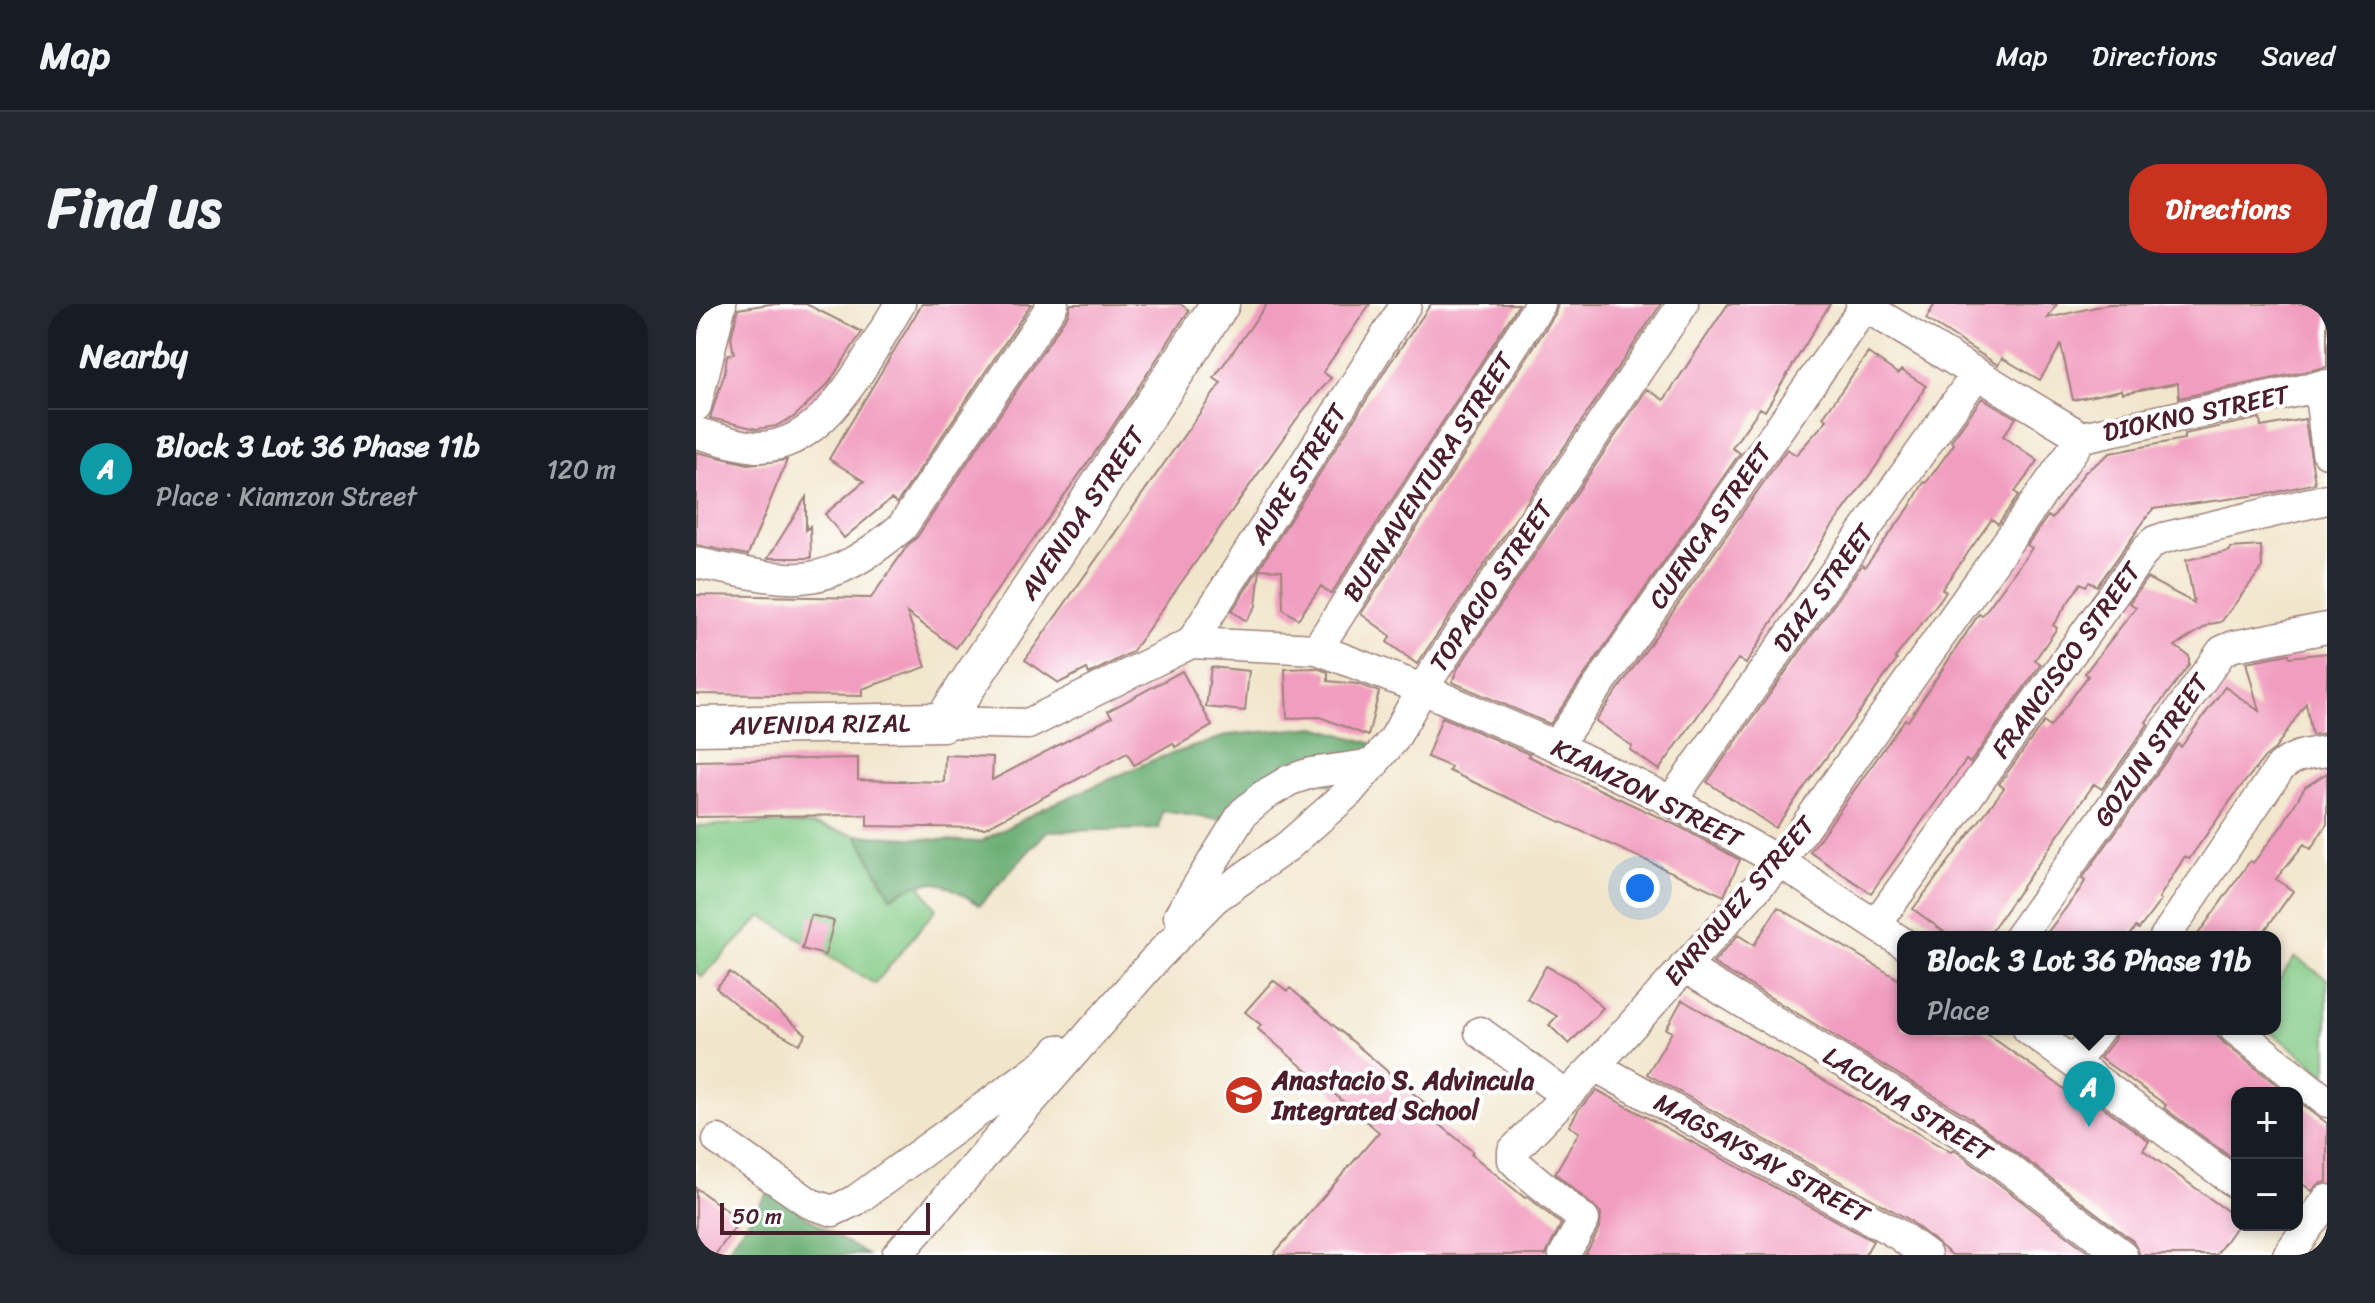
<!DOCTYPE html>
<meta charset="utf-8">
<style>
:root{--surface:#171b24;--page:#242831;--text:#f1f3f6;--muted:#9ea1a6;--line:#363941;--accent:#c8321e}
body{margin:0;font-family:Sriracha,sans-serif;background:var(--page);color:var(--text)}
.controls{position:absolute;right:24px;bottom:24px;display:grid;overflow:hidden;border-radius:16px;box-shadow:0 4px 12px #0003}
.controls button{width:72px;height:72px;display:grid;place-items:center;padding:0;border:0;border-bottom:2px solid var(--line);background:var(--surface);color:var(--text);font:40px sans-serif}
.scale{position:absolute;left:24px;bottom:20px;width:210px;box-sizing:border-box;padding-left:8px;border:4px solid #4a1f2b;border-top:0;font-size:22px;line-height:28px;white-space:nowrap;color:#4a1f2b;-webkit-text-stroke:6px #fff;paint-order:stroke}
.you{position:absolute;left:944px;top:584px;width:28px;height:28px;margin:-20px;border:6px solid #fff;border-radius:50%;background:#1a73e8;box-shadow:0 0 0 12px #1a73e833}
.badge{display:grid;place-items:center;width:52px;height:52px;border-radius:50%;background:var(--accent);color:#fff;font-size:26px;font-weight:700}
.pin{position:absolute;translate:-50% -66px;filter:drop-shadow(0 2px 4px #0008)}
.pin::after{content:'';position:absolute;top:42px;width:28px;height:24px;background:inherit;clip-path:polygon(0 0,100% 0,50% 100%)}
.popup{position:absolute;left:1201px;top:627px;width:384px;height:104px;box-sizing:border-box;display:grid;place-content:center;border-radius:16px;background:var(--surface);filter:drop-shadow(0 2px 6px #0005);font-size:26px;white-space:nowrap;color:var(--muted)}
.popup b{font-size:30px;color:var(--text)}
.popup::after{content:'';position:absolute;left:50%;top:100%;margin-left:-16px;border:16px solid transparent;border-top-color:var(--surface)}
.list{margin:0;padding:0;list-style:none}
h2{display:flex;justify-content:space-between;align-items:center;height:104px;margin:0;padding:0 32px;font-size:34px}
h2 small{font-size:26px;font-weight:400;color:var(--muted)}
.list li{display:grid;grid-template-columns:52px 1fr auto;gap:24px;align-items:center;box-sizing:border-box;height:120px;padding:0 32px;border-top:2px solid var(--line)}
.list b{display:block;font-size:30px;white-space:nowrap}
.list p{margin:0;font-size:26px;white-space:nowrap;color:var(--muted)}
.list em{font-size:26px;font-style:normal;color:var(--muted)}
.map{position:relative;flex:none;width:1631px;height:951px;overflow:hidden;border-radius:32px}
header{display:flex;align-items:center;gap:48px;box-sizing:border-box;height:112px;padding:0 40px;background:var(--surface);border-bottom:2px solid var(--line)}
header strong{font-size:38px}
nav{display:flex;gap:44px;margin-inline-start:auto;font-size:28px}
.intro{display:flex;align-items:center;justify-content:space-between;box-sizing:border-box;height:192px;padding:0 48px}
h1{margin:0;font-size:56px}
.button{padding:20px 36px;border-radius:32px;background:var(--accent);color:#fff;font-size:28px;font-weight:700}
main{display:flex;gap:48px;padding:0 48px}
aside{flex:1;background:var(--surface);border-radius:32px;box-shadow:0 4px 12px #0003}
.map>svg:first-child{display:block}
.green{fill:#83ca86;stroke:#667458;stroke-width:2}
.forest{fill:#6aae73;stroke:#5a664f;stroke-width:2}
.building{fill:#f19dbf}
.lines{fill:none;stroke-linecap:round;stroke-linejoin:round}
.minor-casing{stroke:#9e827c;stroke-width:33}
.tertiary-casing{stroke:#9e827c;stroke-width:41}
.minor{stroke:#fff;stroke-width:30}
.tertiary{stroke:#fff;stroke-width:38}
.labels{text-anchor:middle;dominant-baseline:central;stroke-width:8;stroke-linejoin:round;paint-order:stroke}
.street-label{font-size:26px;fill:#4a1f2b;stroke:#fff}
.poi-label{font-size:26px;font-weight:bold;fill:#4a1f2b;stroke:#fff;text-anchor:start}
</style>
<header>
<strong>Map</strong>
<nav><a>Map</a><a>Directions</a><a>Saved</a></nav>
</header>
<div class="intro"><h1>Find us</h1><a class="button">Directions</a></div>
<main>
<aside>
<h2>Nearby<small></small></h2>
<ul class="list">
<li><span class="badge" style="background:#0f9aa8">A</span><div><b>Block 3 Lot 36 Phase 11b</b><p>Place · Kiamzon Street</p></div><em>120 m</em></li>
</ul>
</aside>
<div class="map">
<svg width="1631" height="951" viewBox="0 0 1631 951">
<rect width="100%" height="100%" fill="#fff"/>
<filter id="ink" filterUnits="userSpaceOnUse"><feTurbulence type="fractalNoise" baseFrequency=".0125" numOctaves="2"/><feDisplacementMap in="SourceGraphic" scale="16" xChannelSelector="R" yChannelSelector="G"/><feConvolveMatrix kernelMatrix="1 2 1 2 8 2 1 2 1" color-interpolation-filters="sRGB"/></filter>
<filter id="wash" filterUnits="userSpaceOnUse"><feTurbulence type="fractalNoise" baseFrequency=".006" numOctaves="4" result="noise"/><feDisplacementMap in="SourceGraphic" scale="32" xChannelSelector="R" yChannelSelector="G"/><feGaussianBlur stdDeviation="1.8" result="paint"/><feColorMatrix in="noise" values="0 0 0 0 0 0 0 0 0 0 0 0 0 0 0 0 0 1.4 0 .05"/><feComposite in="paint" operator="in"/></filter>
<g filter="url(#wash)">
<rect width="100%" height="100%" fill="#f1e6cc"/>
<path class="green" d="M74,519L118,521L161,531L195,593L222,578L240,605L179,680L66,612L6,673L0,668V522Z
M1599,653L1631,675V771L1571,725H1579V682Z"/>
<path class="forest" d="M620,423L681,441L634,481L591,457L523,516L466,507L463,525L351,527L284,601C244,577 238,569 195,593L161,531L284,538L346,505L460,455L533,431Z
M72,888L171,951H28Z"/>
<g id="blocks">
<path class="building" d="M74,0H110L166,28L132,80L98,113L80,122L61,125L14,114L29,68L31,51L38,50L35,34L42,5Z
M226,0H335L201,199L195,195L148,234L129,210L168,177L133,155Z
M375,0H484L493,6L407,137L260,344L211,309L230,363L166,385V392L0,390V291L175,294L212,241L221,233L372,10Z
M571,0H674L627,68L635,74L605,109L436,348L393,370L391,365L363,379L329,356L525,79L518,74Z
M735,0H823L635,290L625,282L602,315L587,305L586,266L564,265L560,302L550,317L536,307L694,59Z
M862,0H965L721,360L691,338L695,332L665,310L859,10Z
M1032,0H1134L1069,107L1064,104L1036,144L1044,149L854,420L756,378L762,364L951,85L968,96Z
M1239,0H1361L1352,14L1413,0H1631V63L1483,94L1482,79L1427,89L1426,86L1377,96L1365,41L1344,76L1306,54L1302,61L1230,15Z
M1172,49L1202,70L1205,66L1230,82L1181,161L1132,228L1050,360L1042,355L963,466L934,446L936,442L900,417L1091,145L1100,151L1131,116L1127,113Z
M1286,94L1320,114L1307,132L1342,157L1319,188L1323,191L1302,220L1296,215L1246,285L1250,288L1199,354L1201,356L1079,524L1011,478L1166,261L1169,263L1213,204L1228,178L1230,179L1258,140L1255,137Z
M1564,114L1565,123L1609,115L1619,179L1577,189L1457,205L1401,282L1393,278L1390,282L1385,279L1357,321L1361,324L1339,356L1345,360L1274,459L1270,456L1175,589L1114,548L1209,415L1212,417L1283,310L1286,312L1336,244L1331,241L1352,212L1356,215L1388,169L1414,149L1488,135V130Z
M0,148L52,160L91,156L52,251L0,241Z
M110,193V226L114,222L115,254H72Z
M1565,242L1566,264L1525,318L1514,320L1479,342L1493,352V361L1450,418L1452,420L1406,485L1398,480L1291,633H1255L1217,605L1308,484L1303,480L1348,418L1354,423L1392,372L1389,369L1440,303L1433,299L1451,274L1498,299L1490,256L1534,247V244Z
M1631,349V429L1616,431L1610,399L1579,445L1568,454L1540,489L1493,555L1489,552L1463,594L1465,596L1443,625L1440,623L1433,633H1348L1385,584L1389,577L1386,575L1482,440L1485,443L1529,383L1563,407L1550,358L1593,350L1594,353Z
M515,363L553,367L549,407L510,403Z
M620,364L632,368V377L662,380L683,388L672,432L624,413L591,414L589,365Z
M486,367L516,422L479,443L477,439L438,461L431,449L289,524L171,522V511L0,513V457L162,454V476L248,478L249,451L297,453L296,476L416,413L412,407Z
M746,413L833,450L832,452L986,524L1044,556L1028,592L753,467L755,463L731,453Z
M1631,469V520L1615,545L1608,540L1580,575L1597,587L1564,633H1500L1554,557L1557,559L1587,520L1609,483Z
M1082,603L1207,678V725H1284L1394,803L1399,797L1453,837L1447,846L1541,914V921L1520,951H1444L1437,937L1275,814L1017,659L1042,631L1058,641Z
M115,611L138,617L129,651L106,645Z
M850,662L878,677L907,704L873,740L853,721L861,712L831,695Z
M34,668L110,730L103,740L55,713L20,684Z
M577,676L591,687L594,684L739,808L735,813L777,848L775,850L829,894L831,892L865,920L850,951H577L683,828L562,725L565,721L549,708Z
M986,696L1255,848L1257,846L1261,848L1396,951H1256L1212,915L951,770L976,728L970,725Z
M1421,725H1515L1528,739L1591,789H1541V858L1468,804L1470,801L1404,754L1418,736Z
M901,786L1177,937L1169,951H889L904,924L905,909L859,869L883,828L873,822L883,805Z
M1601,797L1631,819V878L1623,880L1616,887L1601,876Z
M0,884L44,916L19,951H11L0,943Z"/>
</g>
</g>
<g filter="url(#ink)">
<use href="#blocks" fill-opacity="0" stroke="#9e827c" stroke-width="2"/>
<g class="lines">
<defs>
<path id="minor" d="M1165,0L1386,133L1631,81
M1623,82L1631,148
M0,102L25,0
M0,129C19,133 41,142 61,143C131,144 171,52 204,0
M0,259C97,278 125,291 206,223L357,0
M495,339L710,0
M621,345L844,0
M247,418L332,420L495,339L621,345L726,385L860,442L975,497L1084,558L1207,639
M860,442L1169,2
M975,497L1280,71
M483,612L547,509L567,492L594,476L615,469L678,460
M1180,620L1450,245L1459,237L1471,233L1631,195
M1323,633L1526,347L1538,342L1631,324
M1469,633L1583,465C1596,451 1612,450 1631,447
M988,663L1271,833L1426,951
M1332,725L1541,880
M1539,725L1631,798
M784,728L869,791
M1379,758L1403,725
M899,762L1203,931L1230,951
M22,836L115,900L137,907L160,896L352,757L362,746
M201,951L461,653L519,594L592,542L652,489L698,435L726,385L987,0
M868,951L888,916L824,863L817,856V847L899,762L1084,558L1386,133
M1592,951L1631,896"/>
<path id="tertiary" d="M0,422L247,418L524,0"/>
</defs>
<use href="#minor" class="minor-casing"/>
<use href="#tertiary" class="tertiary-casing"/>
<use href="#minor" class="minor"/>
<use href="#tertiary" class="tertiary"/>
</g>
</g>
<defs>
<symbol id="school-disc" viewBox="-11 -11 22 22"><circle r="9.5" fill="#c8321e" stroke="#fff"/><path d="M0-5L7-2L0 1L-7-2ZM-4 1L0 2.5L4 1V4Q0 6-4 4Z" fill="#fff"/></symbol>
</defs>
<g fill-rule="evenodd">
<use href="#school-disc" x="526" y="769" width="44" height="44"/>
</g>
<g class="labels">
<g class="street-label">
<text transform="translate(1500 109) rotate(-12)">DIOKNO STREET</text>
<text transform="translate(602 170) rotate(-58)">AURE STREET</text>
<text transform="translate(732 173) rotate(-57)">BUENAVENTURA STREET</text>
<text transform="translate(386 209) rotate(-56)">AVENIDA STREET</text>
<text transform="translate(1014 222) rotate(-55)">CUENCA STREET</text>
<text transform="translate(795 282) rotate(-56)">TOPACIO STREET</text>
<text transform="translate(1127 284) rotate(-54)">DIAZ STREET</text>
<text transform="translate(1370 356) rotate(-54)">FRANCISCO STREET</text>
<text transform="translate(124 420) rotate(-1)">AVENIDA RIZAL</text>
<text transform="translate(1455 446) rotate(-55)">GOZUN STREET</text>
<text transform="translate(951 489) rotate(27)">KIAMZON STREET</text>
<text transform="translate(1043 597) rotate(-49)">ENRIQUEZ STREET</text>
<text transform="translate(1212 800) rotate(32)">LACUNA STREET</text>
<text transform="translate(1066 854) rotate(29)">MAGSAYSAY STREET</text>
</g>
<g class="poi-label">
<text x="576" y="776">Anastacio S. Advincula<tspan x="576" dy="30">Integrated School</tspan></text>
</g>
</g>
</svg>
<div class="controls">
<button>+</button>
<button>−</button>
</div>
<div class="scale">50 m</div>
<div class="you"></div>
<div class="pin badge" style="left:1393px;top:823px;background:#0f9aa8">A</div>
<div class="popup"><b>Block 3 Lot 36 Phase 11b</b>Place</div>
</div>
</main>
